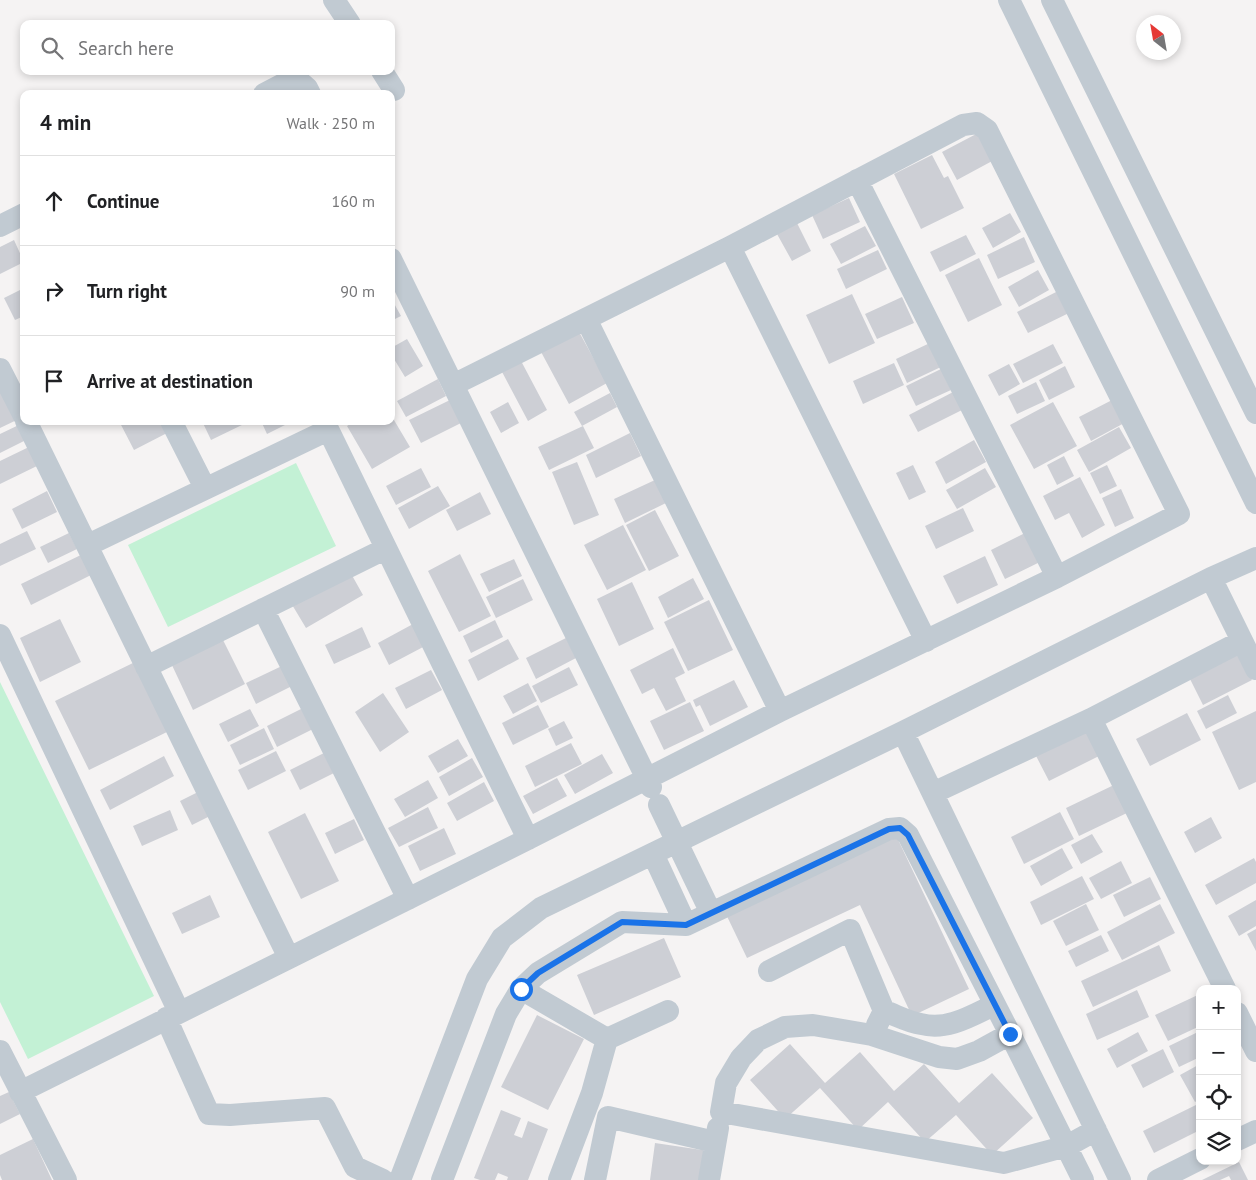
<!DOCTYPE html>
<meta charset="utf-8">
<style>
:root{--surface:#fff;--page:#f6f6f6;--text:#202124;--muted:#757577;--line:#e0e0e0}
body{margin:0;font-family:"PT Sans",sans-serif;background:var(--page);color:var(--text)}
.controls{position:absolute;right:15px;bottom:15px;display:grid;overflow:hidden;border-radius:10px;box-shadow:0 2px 8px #0003}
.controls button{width:45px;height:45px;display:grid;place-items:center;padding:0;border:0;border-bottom:1px solid var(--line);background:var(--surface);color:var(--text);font:25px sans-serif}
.compass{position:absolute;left:1136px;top:15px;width:45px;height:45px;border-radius:50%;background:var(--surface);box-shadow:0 2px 8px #0003;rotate:329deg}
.stop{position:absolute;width:15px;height:15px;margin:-11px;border:4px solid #1a73e8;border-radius:50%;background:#fff}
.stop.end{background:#1a73e8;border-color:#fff;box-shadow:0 1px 5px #0008}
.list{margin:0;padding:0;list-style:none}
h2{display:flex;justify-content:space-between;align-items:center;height:65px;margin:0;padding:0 20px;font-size:21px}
h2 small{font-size:16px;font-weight:400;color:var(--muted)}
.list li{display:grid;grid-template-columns:32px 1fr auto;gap:15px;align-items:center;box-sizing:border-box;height:90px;padding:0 20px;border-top:1px solid var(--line)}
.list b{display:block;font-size:19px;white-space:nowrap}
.list em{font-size:16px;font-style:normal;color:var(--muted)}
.icon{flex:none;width:28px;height:28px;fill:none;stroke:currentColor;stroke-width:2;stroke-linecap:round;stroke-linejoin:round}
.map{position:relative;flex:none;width:1256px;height:1180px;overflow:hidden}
.search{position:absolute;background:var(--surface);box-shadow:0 2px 8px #0003;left:20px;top:20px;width:375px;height:55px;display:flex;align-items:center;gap:12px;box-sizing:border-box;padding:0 18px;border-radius:10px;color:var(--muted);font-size:19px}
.panel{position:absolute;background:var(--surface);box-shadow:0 2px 8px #0003;left:20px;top:90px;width:375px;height:335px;border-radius:10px}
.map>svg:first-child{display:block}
.green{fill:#c3f1d5}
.building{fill:#cdcfd5}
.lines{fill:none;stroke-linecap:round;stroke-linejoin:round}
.minor{stroke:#c1cad2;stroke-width:22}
.route{stroke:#1a73e8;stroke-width:6}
</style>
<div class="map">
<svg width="1256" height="1180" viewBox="0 0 1256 1180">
<rect width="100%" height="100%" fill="#f5f3f3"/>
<path class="green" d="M296,463L336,546L168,627L128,545Z
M0,682L154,996L28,1059L0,1002Z"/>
<path class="building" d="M980,132L994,160L957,180L942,152Z
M932,155L944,178L948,176L964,208L921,229L894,174Z
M849,198L860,222L823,239L812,215Z
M1010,213L1021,232L993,248L982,228Z
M797,223L811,251L792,261L777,234Z
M865,226L876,246L841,264L830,244Z
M966,235L976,254L940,272L930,252Z
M1024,237L1035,262L998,279L987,255Z
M14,240L24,262L0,274V247Z
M878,250L887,269L846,289L837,269Z
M979,258L1002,305L968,322L945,275Z
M1038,270L1049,290L1019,307L1008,287Z
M24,288V316L15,320L4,298Z
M1060,290L1071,312L1028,333L1017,312Z
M852,294L875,343L829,364L806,315Z
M902,297L914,323L877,339L865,314Z
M391,298L401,316L391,321Z
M578,330L607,383L569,404L540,350Z
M407,339L423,366L405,377L391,354V348Z
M932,342L943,366L907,383L896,359Z
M1053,344L1063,363L1023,383L1013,364Z
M520,359L547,410L528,421L501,370Z
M894,363L904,385L863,404L853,381Z
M1009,364L1020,384L999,396L988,375Z
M1065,366L1075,387L1049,400L1039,380Z
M941,369L951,390L916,406L906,386Z
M438,379L446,396L406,417L397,401Z
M0,381L23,417L0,428Z
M1036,382L1045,401L1017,414L1008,396Z
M955,391L964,409L918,432L909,415Z
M610,393L617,407L582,426L574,412Z
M1116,398L1128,421L1091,441L1079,417Z
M450,400L461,423L421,443L409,420Z
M508,402L519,423L501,433L490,412Z
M1053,402L1077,446L1034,469L1010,425Z
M391,415L410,447L372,469L347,426L355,421H391Z
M119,421H163L169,432L134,450Z
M202,421H243L244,424L211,440Z
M261,421H293L267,434Z
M25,422L32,437L0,453V434Z
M583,426L594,448L549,470L538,447Z
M1119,427L1131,448L1089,472L1077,450Z
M630,433L641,456L596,478L586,455Z
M974,440L986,462L946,484L935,462Z
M31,446L39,465L0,484V461Z
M1064,456L1074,476L1057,485L1047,465Z
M577,462L599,515L574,525L552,472Z
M913,465L926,492L909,500L896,473Z
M1107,465L1117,486L1100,494L1090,473Z
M421,468L431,487L396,505L386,486Z
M985,468L996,487L957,509L946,490Z
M1080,477L1105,525L1082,538L1069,513L1055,520L1043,496Z
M655,480L666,503L625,523L614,499Z
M438,486L450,506L409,529L398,508Z
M1121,489L1134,518L1115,527L1102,498Z
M47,491L57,512L22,529L12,509Z
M480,492L491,514L457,531L446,510Z
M963,508L974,531L936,549L925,526Z
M655,510L679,556L649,571L626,525Z
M623,525L646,570L607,590L584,545Z
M27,531L36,549L0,566V544Z
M1029,531L1044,560L1005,579L991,550Z
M69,533L77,549L48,563L40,547Z
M85,553L95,573L31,605L21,584Z
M460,554L491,616L459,632L428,571Z
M985,556L998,585L957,604L943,576Z
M514,559L522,576L489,592L480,574Z
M349,570L363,595L306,628L291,603Z
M693,578L704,599L668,618L658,597Z
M523,579L533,600L496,618L486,597Z
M632,582L654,629L619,646L597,599Z
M709,600L733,650L688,671L664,622Z
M60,619L81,662L40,682L20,638Z
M495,620L503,637L471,653L463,636Z
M413,624L425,646L389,665L378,643Z
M362,627L371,647L334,664L325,645Z
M222,638L245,684L193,710L171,663Z
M566,638L576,658L536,679L526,658Z
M508,639L519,659L478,681L468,660Z
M673,648L685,673L675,678L686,701L666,711L654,688L642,694L630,670Z
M1237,652L1252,680L1203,705L1189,677Z
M135,662L169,731L89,770L55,701Z
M284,665L294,685L256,704L246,683Z
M569,667L578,685L541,703L532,686Z
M431,670L442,690L406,709L395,688Z
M734,680L748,707L710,726L700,705L696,707L693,700Z
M528,683L537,701L513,714L503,696Z
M383,693L409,732L380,752L355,712Z
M1228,695L1237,713L1206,729L1197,711Z
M690,702L704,731L664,750L650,721Z
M538,705L549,727L513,745L502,723Z
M303,708L313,729L277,747L267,726Z
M250,709L259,726L228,742L219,724Z
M1256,711V782L1239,790L1212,732Z
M1187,713L1201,740L1150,766L1136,739Z
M564,721L573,738L556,746L548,729Z
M1088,724L1103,754L1049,781L1034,752Z
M264,728L274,749L240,765L230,745Z
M458,739L468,756L438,773L428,756Z
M571,743L582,764L535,787L525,766Z
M276,751L286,771L248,790L238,770Z
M324,753L334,773L300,790L290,770Z
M602,754L613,773L575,794L564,775Z
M164,756L174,776L110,810L100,790Z
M472,758L483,777L449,796L439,777Z
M557,778L567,796L533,814L523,796Z
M428,780L438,798L405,817L394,799Z
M484,782L494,801L457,821L447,803Z
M1116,784L1129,812L1079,836L1066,808Z
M204,789L216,813L192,825L180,801Z
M428,807L438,828L399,847L388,828Z
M170,810L178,830L142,846L133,826Z
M1060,812L1074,839L1024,864L1011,837Z
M305,813L339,881L301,899L268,832Z
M1211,817L1222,838L1195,853L1184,832Z
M354,819L364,840L335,854L325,833Z
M444,828L456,854L420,871L408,846Z
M893,829L969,989L912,1016L860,905L747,958L724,910Z
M1092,834L1103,852L1081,864L1071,845Z
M1062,848L1073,868L1041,886L1030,866Z
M1254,858L1256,862V883L1216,905L1205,885Z
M1121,861L1132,883L1101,899L1089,878Z
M1082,876L1094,899L1041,925L1030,902Z
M1150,877L1161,899L1124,917L1113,895Z
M210,895L220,917L182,934L172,913Z
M1256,900V926L1239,936L1228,916Z
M1086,904L1099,930L1066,946L1053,921Z
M1160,904L1175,933L1122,960L1107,932Z
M1256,929V951L1247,934Z
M1101,935L1109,951L1076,967L1068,951Z
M664,938L681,977L594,1015L577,975Z
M1159,945L1171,971L1093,1007L1081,981Z
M1137,990L1149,1017L1097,1040L1086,1014Z
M1200,994V1026L1168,1041L1155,1015Z
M537,1015L584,1039L548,1110L501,1087Z
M1200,1031V1057L1179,1067L1169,1046Z
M1138,1032L1148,1051L1117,1068L1107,1049Z
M790,1044L825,1083L860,1052L894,1091L924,1064L959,1103L992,1073L1033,1118L992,1155L956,1115L925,1142L888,1102L858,1130L820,1088L785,1119L750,1080Z
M1163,1049L1174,1072L1143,1088L1131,1065Z
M1200,1064V1099L1195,1102L1180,1075Z
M9,1092L20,1114L0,1124V1096Z
M1200,1103V1130L1154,1153L1143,1131Z
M501,1110L521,1118L514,1135L522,1138L528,1121L548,1129L528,1180H507L508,1177L498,1173L495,1180H480L474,1178Z
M33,1139L52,1180H2L0,1175V1155Z
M655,1143L709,1151L705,1180H650Z
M1239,1162L1248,1180H1231L1229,1176L1220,1180H1202Z"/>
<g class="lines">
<path class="minor" d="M334,0L350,24
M1009,0L1256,503
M1052,0L1256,413
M382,71L394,90
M264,94L287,82L299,81L307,88L310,94
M857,180L1057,577
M0,226L24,214
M730,247L926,641
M391,259L651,787
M586,319L780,711
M0,369L24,416
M26,421L289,958
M171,421L205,488
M324,421L528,839
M88,545L328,430
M1211,578L1256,669
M263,609L408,899
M0,635L179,1012
M146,667L385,549
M1091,719L1225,989
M903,732L1120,1180
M933,793L1091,719L1242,641
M659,805L711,913
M653,854L686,925
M769,971L850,930L884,1011
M521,989L607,1039
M1237,1013L1256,1051
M166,1018L209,1114L230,1115L325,1108L355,1167L383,1180
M877,1025L884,1011C896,1015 908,1022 921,1024C947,1031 971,1016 994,1005
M1010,1034L979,1051L957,1059L939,1057L872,1035L813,1025L785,1027L758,1040L741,1058L726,1083L721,1112L1004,1163L1067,1146L1096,1130
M0,1051L66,1180
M20,1092L528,839L780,711L1057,577L1179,514L987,130L977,123L963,125L730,247L453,385
M1237,1140L1256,1131
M400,1180L477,979L502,938L541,908L903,732L1211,578L1256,558
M442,1180L506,1014L521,989L538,973L622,922L686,925L889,829L900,828L908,835L1010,1034L1083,1180
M559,1180L592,1093L607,1039L668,1011
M595,1180L608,1117L715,1142
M709,1180L718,1128
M1158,1180L1200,1159"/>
</g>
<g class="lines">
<path class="route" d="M521,989L538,973L622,922L686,925L889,829L900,828L908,835L1010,1034"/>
</g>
</svg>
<div class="controls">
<button>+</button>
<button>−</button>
<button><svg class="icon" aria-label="locate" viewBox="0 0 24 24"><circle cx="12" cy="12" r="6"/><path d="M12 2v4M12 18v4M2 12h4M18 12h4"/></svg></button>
<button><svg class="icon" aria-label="layers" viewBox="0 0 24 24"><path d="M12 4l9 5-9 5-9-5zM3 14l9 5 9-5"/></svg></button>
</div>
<svg class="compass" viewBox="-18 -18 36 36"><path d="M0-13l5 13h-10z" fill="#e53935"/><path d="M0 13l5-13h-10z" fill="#757577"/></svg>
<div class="stop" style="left:521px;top:989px"></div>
<div class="stop end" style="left:1010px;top:1034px"></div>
<div class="search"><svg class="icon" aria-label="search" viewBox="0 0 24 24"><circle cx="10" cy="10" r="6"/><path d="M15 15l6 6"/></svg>Search here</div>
<section class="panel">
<h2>4 min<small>Walk · 250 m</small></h2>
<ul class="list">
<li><svg class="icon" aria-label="ahead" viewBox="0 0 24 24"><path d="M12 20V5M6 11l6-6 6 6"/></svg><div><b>Continue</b></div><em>160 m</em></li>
<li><svg class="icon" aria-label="right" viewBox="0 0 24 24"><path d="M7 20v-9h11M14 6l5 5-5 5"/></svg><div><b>Turn right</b></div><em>90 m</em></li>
<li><svg class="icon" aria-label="arrive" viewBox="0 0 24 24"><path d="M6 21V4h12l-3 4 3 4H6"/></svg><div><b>Arrive at destination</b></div></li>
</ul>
</section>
</div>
